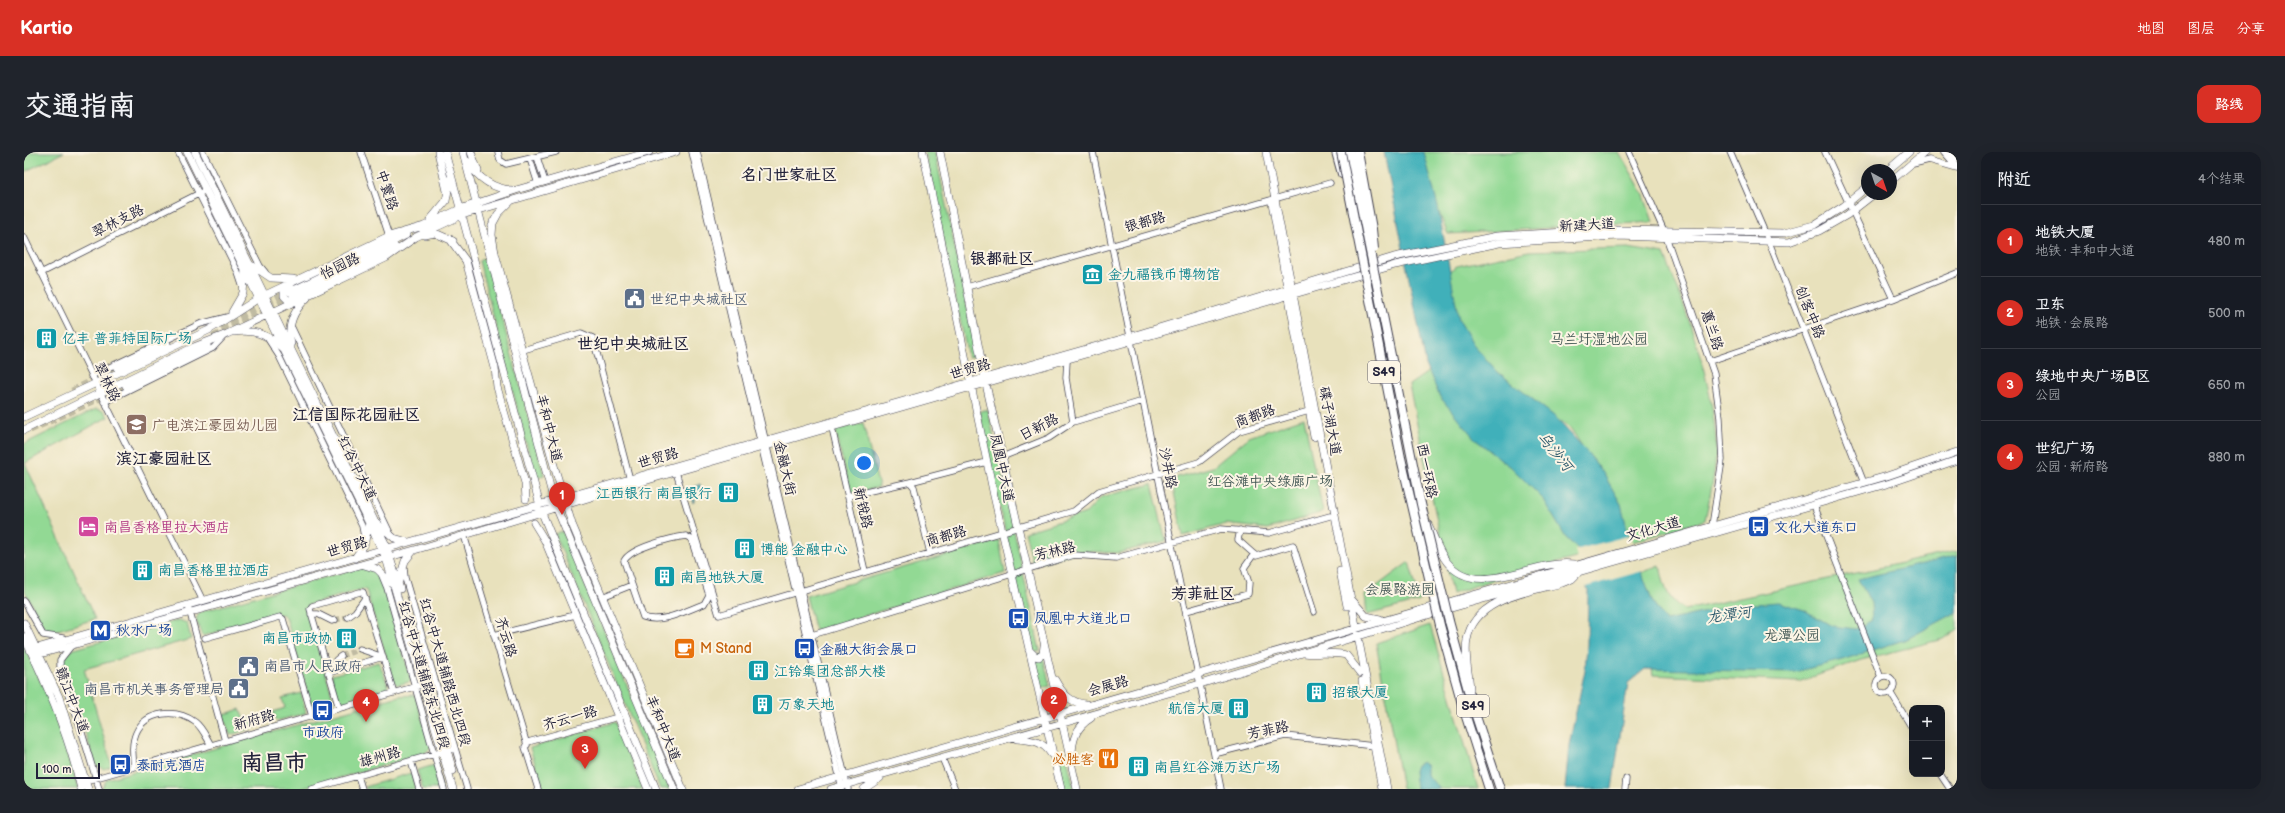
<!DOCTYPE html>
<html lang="zh">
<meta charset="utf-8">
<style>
:root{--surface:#171b24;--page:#20242c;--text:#f1f3f6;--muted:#9ea1a6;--line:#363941;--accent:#d93025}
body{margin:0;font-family:"Balsamiq Sans","LXGW WenKai TC",sans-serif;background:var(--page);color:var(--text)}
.controls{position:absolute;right:12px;bottom:12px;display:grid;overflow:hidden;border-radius:8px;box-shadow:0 4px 16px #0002}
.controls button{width:36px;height:36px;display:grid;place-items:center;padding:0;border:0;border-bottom:1px solid var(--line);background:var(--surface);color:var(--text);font:20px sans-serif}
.compass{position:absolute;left:1837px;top:12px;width:36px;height:36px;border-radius:50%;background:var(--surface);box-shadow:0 4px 16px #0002;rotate:140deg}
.scale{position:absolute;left:12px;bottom:10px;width:64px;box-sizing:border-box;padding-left:4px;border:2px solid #22223b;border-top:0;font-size:11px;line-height:14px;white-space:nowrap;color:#22223b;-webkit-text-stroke:3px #fcf5e5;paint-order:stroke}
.you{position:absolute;left:840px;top:311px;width:14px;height:14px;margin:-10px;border:3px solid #fff;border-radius:50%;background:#1a73e8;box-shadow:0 0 0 6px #1a73e833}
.badge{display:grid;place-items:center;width:26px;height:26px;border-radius:50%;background:var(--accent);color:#fff;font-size:13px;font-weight:700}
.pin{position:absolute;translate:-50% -33px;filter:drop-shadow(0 1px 2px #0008)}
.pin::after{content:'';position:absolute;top:21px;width:14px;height:12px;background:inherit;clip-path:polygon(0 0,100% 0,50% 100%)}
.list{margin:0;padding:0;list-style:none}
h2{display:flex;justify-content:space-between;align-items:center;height:52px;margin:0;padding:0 16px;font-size:17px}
h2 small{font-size:13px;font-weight:400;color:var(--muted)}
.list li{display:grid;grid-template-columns:26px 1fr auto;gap:12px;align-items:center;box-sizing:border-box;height:72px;padding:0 16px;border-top:1px solid var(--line)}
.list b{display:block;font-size:15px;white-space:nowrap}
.list p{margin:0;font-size:13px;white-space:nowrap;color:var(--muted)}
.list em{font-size:13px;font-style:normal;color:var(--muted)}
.map{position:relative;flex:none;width:1933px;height:637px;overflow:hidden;border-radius:12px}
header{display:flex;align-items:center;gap:24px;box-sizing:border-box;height:56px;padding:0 20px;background:var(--accent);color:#fff}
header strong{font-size:19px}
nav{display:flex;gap:22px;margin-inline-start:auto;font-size:14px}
.intro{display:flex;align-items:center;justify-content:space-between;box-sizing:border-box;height:96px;padding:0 24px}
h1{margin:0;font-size:28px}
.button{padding:10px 18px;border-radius:12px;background:var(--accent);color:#fff;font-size:14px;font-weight:700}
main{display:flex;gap:24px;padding:0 24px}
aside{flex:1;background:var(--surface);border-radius:12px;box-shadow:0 4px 16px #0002}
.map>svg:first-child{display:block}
.green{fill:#92d994;stroke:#5a7e68}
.water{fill:#40b0ba;stroke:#31697a}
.pier{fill:#e8e1bc}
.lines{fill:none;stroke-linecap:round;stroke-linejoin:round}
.minor-tunnel{stroke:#c0bba2;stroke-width:5.5;stroke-dasharray:5.5 3;stroke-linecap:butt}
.major-tunnel{stroke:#c0bba2;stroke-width:7;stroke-dasharray:7 3.5;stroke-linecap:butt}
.minor-casing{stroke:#403f4e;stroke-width:7}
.major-casing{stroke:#403f4e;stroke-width:8}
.highway-casing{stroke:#403f4e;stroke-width:10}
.minor{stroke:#fff;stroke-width:5.5}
.major{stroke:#fff;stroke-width:7}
.highway{stroke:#fff;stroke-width:8}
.highway-bridge-casing{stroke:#403f4e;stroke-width:10;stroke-linecap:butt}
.highway-bridge{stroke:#fff;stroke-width:8}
.labels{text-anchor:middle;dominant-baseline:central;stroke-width:4;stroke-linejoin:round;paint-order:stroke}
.shield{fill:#fcf5e5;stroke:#63616e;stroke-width:1}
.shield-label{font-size:13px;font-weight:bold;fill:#22223b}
.street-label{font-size:14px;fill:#22223b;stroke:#fcf5e5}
.culture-label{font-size:14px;fill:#0d838f;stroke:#fcf5e5;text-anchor:start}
.service-label{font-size:14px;fill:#4e5e75;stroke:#fcf5e5;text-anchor:start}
.park-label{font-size:14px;fill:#445956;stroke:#fcf5e5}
.education-label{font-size:14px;fill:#785e54;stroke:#fcf5e5;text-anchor:start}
.hotel-label{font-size:14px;fill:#b23c85;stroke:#fcf5e5;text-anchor:start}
.transit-label{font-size:14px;fill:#164399;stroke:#fcf5e5;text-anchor:start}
.food-label{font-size:14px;fill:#c56008;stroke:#fcf5e5;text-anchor:start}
.water-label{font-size:15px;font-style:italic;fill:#2e5b6e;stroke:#fcf5e5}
.quarter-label{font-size:16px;font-weight:bold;fill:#22223b;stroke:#fcf5e5}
.town-label{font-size:22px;font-weight:bold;fill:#22223b;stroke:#fcf5e5}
</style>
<header>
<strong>Kartio</strong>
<nav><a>地图</a><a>图层</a><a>分享</a></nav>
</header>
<div class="intro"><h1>交通指南</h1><a class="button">路线</a></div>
<main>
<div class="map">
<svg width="1933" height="637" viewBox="0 0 1933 637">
<rect width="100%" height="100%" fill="#fcf5e5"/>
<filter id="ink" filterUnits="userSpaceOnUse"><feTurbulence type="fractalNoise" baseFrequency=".025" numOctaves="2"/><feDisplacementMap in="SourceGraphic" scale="8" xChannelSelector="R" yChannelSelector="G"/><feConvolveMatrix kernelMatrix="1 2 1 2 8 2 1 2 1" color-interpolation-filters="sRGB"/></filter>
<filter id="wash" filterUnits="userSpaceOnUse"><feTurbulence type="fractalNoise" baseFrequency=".012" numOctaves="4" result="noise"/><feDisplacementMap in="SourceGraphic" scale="16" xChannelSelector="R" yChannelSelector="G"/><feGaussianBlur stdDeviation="0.9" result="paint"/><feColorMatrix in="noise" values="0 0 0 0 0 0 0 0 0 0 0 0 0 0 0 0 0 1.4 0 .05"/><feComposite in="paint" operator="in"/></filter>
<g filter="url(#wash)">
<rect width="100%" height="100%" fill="#e8e1bc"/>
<path class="green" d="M0,0H40L0,20Z
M901,0H911L953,203L944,205Z
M1396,0H1595L1619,41L1629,70L1424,82L1408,44Z
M1604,96L1640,102C1662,156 1689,231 1692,290C1693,316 1686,343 1681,368L1605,391L1583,333L1547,277L1471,223L1441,189L1420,122L1433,114L1505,99Z
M458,107H462L520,323L514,326L511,325L455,109Z
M1408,217L1496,313L1559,404L1459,431L1428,442L1385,233Z
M72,257L80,259L84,265L1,311L71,467L24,481L19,475L0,437V292Z
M959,258H964L1016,499L1008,501L955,260Z
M1280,266L1299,360L1244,377L1202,372L1159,384L1148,331L1153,325L1189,315L1225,285Z
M839,271L855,335L827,342L811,278Z
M1128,332L1142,389L1094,401L1059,399L1009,412L1001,380L1062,361L1077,345Z
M535,380H539L646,637H636L531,382Z
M975,388L981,421L791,479L782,444Z
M1933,399V477L1919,487L1837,508L1774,530L1629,523L1611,424L1636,413C1640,433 1642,447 1661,458Z
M1385,410L1396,449L1343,463L1341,443Z
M338,415L351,419L357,425L387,528L385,530L373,533L370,530L342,438L339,437L284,453L283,458L310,550L308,554L291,558L288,556L262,465L258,462L178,484L172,467L176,460Z
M155,468L163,471L167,487L60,517L88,614L80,617L71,613L63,585L38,519C38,511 42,504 47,498Z
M1406,473L1454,637H1378L1352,491Z
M0,494C23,540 41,587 54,637H0Z
M1018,501L1026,534L1017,536L1008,504Z
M355,510L364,533L362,537L320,551L314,548L308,523Z
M277,541L282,561L252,569L249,560L261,556L258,546Z
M391,543L407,595L400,602L276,637H77L83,627L375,544Z
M216,557L220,568L231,565L233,575L206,583L199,563Z
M591,570L619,637H519L506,596Z
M1042,601L1050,637H1039L1032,603Z
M411,613L418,637H399L393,618Z
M387,621L392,637H342L341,635Z"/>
<path class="water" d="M1360,0H1400L1414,55L1435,168L1451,195L1474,220L1530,264L1559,295L1578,319L1597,352L1605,384L1628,449L1642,469L1709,454L1754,450L1780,458L1808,474L1832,477L1848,468L1847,451L1834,427L1933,404V460L1883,487L1818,508L1771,520L1621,517L1604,531L1588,637H1541L1545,593L1561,518L1563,493L1564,439L1553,396L1542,386L1519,347L1487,315L1452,288L1416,245L1402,213Z
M676,332L677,337L669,351L665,338Z
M1398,610L1403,614V623L1416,637H1392L1390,619L1392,613Z"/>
<path class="pier" d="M1607,383L1619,419L1561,435L1551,398Z"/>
</g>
<g filter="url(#ink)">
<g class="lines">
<path class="minor-tunnel" d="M311,468L324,465
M317,504L336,497"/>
<path class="major-tunnel" d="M196,174L264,140
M189,185L269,145
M48,239L93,216
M6,278L102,234"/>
<defs>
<path id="minor" d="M154,0L213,118L218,133
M179,0L236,114L241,120
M337,0L365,84
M474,0L476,8L482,12L532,0
M668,0L818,636
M673,0L824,637
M1069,0C1112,212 1156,424 1197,637
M1605,0L1640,79L1690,222L1696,266L1698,308L1688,374
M1706,0L1745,90L1840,331
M1920,0L1933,15
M1927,0L1933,7
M513,5L521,30
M506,7L514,32
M1889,12L1905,8L1933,16
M0,85L179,449
M17,121L182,38
M943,135L1306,31
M1869,147L1933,121
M268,176L366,381
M244,187L255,204L338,374L340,385
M499,198L557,181L569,186L606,328
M1686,209L1869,147L1801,0
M67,224L176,172L203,165
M80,250L189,196L201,183
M1049,270L1119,249
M808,276L841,419
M978,305L1025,286L1049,270L1042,226L1043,209
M652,320L695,463L1050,359L1075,339L1175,310L1215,279L1285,259
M886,330L963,310
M824,344L886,330L890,335L906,401
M1790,353L1857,525
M1216,378L1214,388L1232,404L1269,393L1290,460
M440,383L503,593
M380,416L381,426L443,637
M358,424L363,436L420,637
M578,445L608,433L619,465C638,472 661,459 680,452L685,443L667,387L662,384C647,386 606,396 600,409L608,433
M0,449L19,483L39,486
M165,457L201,589
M1162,459L1224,442L1225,431L1220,416L1230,402
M287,462H294L308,469L311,468
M324,465L331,460L341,446
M470,483L551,463
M788,483L1050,403L1092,406L1197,377L1245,381L1306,364
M181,486L256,465L259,467L288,564
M47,494L36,508V521L55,571L75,637
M317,504L312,508L304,521L359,505L336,497
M1852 533a9 9 0 1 1 18 0a9 9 0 1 1-18 0Z
M1866,540L1888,576
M315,556L286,457L288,454L336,440H339L370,541
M1190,602L1261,584L1350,594
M918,606L931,637
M387,609L395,637
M110,615C109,604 107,592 112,581C122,558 153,557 171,570C178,575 182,585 187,593
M1916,622L1926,637
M334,624L338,637
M58,630L411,529
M288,637L431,596
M514,637L501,595L504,590L594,565
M1601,637L1602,627"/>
<path id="major" d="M163,0L362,406L429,637
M171,0L362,393L376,437
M414,0L423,39
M421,0L518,361L632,637
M439,0L530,350L650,637
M447,0L454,19
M899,0L970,344L1037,637
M916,0L962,232L1053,637
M1242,0L1363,637
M443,9C454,26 468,37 488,38
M1864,18L1885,0
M1867,29L1901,0
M1248,51L1290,285
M406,68L422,49L426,27
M469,70L468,83L471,101L531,317L548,372L659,637
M468,73L474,62L487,49
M401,83L411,81L429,89
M425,86L442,109L471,216L473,235L501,331L502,347
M229,114L247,126L269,127
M267,134L260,140V144L265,149L271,148
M266,140L382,83
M269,145L371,95
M208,160L219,141L221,118
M210,180C229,177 246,183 259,197
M267,191C263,173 270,158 283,146
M93,216L143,192
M102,234L183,193
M0,265L185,178L235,146L365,84L400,74L436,57L492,38L625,0
M0,278L170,195L203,182L362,106L392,85L438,63L652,0
M353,371L370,386L384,390
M510,371L521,389L624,637
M1404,372C1410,384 1414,399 1423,410C1454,449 1510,406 1550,412
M331,406L340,393L345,371
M340,413L353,417L369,433
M1316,419L1323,454
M375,429L381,409L389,399
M1328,448L1342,464L1356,467
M0,471L35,545L64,637
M0,485C24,534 45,584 57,637
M6,498L1108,184L1370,105L1473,84L1542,80L1597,78L1760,81L1790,73L1820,54L1843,35
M1005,498L1011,504L1015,505L1019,502L1020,494
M1280,501C1294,503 1308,499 1322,503L1336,521
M9,504L394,397L634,325L1371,113L1475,91L1594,84L1765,90L1795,79L1823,63L1850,42
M1031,528C1038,541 1046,551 1062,552
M1338,529L1358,637
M1446,537C1445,521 1440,503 1443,488C1450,446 1505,440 1538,431L1548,427L1555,420
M415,570L429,619
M993,587C1008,588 1019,589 1027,602
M1048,604C1048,588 1052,575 1067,566
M774,637L1863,324L1933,300
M807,637L1176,532L1417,459L1866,331L1933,308
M840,637L856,626"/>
<path id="highway" d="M1312,0L1318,22
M1425,469L1447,549L1476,637
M1416,473L1438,552L1465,637"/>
</defs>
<use href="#minor" class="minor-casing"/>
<use href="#major" class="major-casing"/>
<use href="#highway" class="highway-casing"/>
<use href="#minor" class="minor"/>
<use href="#major" class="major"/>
<use href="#highway" class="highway"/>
<defs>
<path id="highway-bridge" d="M1317,0L1377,306L1416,473
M1326,0L1397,352L1425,469
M1334,0L1348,77L1350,97"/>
</defs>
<use href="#highway-bridge" class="highway-bridge-casing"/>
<use href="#highway-bridge" class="highway-bridge"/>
</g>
</g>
<defs>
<symbol id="museum-square" viewBox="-11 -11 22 22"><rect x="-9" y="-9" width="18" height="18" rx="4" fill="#0f9aa8" stroke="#fcf5e5"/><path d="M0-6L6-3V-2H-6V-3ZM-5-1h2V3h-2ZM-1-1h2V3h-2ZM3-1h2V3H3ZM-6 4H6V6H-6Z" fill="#fff"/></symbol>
<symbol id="civic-square" viewBox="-11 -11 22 22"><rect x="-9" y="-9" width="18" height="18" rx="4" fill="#5c6f8a" stroke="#fcf5e5"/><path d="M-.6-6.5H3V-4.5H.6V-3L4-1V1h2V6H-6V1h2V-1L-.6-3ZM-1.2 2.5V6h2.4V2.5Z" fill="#fff"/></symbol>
<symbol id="building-square" viewBox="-11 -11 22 22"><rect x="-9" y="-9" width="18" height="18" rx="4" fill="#0f9aa8" stroke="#fcf5e5"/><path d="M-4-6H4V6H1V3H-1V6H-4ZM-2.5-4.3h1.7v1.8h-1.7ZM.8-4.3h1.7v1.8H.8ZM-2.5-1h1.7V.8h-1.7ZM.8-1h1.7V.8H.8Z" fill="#fff"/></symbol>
<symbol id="school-square" viewBox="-11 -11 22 22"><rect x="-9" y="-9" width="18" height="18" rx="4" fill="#8d6e63" stroke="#fcf5e5"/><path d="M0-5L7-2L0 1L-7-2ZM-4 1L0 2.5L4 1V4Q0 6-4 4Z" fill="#fff"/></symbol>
<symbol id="hotel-square" viewBox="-11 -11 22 22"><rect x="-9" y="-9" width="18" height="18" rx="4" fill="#d1479c" stroke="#fcf5e5"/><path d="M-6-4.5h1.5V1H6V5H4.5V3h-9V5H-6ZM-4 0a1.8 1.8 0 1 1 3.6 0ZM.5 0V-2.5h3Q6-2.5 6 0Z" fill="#fff"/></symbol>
<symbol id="bus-square" viewBox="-11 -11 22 22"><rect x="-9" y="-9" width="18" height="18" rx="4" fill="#1a4fb4" stroke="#fcf5e5"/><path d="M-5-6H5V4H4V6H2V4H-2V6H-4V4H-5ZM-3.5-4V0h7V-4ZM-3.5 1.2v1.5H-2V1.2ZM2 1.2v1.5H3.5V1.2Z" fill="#fff"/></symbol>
<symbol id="metro-square" viewBox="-11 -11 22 22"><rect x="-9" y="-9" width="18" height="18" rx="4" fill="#1a4fb4" stroke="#fcf5e5"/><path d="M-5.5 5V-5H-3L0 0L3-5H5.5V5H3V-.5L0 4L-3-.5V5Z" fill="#fff"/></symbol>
<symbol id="cafe-square" viewBox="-11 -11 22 22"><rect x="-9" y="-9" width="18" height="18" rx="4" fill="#e8710a" stroke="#fcf5e5"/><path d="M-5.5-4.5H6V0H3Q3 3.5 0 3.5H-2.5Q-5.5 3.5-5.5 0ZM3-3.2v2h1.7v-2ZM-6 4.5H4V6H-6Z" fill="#fff"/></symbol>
<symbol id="restaurant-square" viewBox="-11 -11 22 22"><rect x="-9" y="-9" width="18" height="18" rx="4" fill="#e8710a" stroke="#fcf5e5"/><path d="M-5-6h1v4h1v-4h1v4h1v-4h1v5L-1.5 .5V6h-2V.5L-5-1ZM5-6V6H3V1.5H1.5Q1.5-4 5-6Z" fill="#fff"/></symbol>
</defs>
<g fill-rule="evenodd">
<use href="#museum-square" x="1056" y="110" width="25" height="25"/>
<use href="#civic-square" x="598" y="134" width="25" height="25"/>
<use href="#building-square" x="10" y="174" width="25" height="25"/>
<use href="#school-square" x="100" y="260" width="25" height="25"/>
<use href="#building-square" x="692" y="328" width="25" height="25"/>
<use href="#hotel-square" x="52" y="362" width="25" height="25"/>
<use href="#bus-square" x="1722" y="362" width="25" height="25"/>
<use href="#building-square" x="708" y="384" width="25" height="25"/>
<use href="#building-square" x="106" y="406" width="25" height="25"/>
<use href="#building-square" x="628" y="412" width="25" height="25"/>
<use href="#bus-square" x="982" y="454" width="25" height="25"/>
<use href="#metro-square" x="64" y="466" width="25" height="25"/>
<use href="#building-square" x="310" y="474" width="25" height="25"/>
<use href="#cafe-square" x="648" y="484" width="25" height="25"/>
<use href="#bus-square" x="768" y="484" width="25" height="25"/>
<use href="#civic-square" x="212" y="502" width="25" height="25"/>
<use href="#building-square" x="722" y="506" width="25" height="25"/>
<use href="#civic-square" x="202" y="524" width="25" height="25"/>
<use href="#building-square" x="1280" y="528" width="25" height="25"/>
<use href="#building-square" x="726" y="540" width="25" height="25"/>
<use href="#building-square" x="1202" y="544" width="25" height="25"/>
<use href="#bus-square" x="286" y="546" width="25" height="25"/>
<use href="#restaurant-square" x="1072" y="594" width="25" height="25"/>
<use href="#bus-square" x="84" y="600" width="25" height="25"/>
<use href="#building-square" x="1102" y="602" width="25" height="25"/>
</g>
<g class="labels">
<g class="shield">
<rect x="1344" y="209" width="32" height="22" rx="3"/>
<rect x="1433" y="543" width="32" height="22" rx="3"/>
</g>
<g class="shield-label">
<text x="1360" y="220">S49</text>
<text x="1449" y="554">S49</text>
</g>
<g class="street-label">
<text transform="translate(363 38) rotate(72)">中寰路</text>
<text transform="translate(94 69) rotate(-27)">翠林支路</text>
<text transform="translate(1121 70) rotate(-16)">银都路</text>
<text transform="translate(1563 73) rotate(-3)">新建大道</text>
<text transform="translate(316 114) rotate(-26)">怡园路</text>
<text transform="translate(1786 160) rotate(68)">创客中路</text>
<text transform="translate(1688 178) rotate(72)">蕙兰路</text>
<text transform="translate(946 217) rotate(-16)">世贸路</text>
<text transform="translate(83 230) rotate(64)">翠林路</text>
<text transform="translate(1231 264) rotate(-20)">商都路</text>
<text transform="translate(1306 269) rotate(80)">碟子湖大道</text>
<text transform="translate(1015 275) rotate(-27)">日新路</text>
<text transform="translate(525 276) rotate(76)">丰和中大道</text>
<text transform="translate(634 306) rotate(-16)">世贸路</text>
<text transform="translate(333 316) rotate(64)">红谷中大道</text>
<text transform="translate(761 316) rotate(77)">金融大街</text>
<text transform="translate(978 316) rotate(78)">凤凰中大道</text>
<text transform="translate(1144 316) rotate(79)">沙井路</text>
<text transform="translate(1403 319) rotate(79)">西一环路</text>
<text transform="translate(839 356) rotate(77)">新锐路</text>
<text transform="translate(1629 377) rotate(-16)">文化大道</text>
<text transform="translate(922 384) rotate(-16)">商都路</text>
<text transform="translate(323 395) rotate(-16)">世贸路</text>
<text transform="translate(1031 399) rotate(-13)">芳林路</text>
<text transform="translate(482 485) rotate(73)">齐云路</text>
<text transform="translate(421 520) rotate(74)">红谷中大道辅路西北四段</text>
<text transform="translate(400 523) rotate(74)">红谷中大道辅路东北四段</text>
<text transform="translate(1084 534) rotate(-16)">会展路</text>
<text transform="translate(48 548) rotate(69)">赣江中大道</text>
<text transform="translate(546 566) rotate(-16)">齐云一路</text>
<text transform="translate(230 568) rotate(-16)">新府路</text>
<text transform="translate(639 576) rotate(68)">丰和中大道</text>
<text transform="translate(1244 578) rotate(-11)">芳菲路</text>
<text transform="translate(356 605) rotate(-16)">雄州路</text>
</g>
<g class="culture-label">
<text x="1084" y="122">金九福钱币博物馆</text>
<text x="38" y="186">亿丰 普菲特国际广场</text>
<text x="688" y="341" text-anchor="end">江西银行 南昌银行</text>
<text x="736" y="397">博能 金融中心</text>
<text x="134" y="418">南昌香格里拉酒店</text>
<text x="656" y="425">南昌地铁大厦</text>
<text x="308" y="486" text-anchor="end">南昌市政协</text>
<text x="750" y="519">江铃集团总部大楼</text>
<text x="1308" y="540">招银大厦</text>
<text x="754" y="552">万象天地</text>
<text x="1200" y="556" text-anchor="end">航信大厦</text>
<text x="1130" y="615">南昌红谷滩万达广场</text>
</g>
<g class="service-label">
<text x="626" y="147">世纪中央城社区</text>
<text x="240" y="514">南昌市人民政府</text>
<text x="200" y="537" text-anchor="end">南昌市机关事务管理局</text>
</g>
<g class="park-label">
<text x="1575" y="187">马兰圩湿地公园</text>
<text x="1246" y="329">红谷滩中央绿廊广场</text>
<text x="1376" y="437">会展路游园</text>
<text x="1768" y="483">龙潭公园</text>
</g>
<g class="education-label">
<text x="128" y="273">广电滨江豪园幼儿园</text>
</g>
<g class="hotel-label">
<text x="80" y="375">南昌香格里拉大酒店</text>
</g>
<g class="transit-label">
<text x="1750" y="375">文化大道东口</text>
<text x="1010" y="466">凤凰中大道北口</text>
<text x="92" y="478">秋水广场</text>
<text x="796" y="497">金融大街会展口</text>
<text x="299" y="580" text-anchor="middle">市政府</text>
<text x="112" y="613">泰耐克酒店</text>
</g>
<g class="food-label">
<text x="676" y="496">M Stand</text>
<text x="1070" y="607" text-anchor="end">必胜客</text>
</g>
<g class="water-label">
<text transform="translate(1531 300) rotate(51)">乌沙河</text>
<text transform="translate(1705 463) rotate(-8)">龙潭河</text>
</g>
<g class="quarter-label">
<text x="765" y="23">名门世家社区</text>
<text x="978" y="107">银都社区</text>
<text x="609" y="192">世纪中央城社区</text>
<text x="332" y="263">江信国际花园社区</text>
<text x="140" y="307">滨江豪园社区</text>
<text x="1179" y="442">芳菲社区</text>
</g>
<g class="town-label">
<text x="250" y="611">南昌市</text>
</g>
</g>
</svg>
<div class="controls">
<button>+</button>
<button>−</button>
</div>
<svg class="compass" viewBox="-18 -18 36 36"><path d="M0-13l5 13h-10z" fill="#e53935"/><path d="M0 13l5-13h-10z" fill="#9ea1a6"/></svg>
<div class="scale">100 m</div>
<div class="you"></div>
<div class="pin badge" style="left:538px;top:363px">1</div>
<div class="pin badge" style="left:1030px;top:568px">2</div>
<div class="pin badge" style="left:561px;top:617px">3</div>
<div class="pin badge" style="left:342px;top:570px">4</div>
</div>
<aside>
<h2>附近<small>4个结果</small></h2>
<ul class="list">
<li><span class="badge">1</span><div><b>地铁大厦</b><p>地铁 · 丰和中大道</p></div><em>480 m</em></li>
<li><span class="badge">2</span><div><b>卫东</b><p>地铁 · 会展路</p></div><em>500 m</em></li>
<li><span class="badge">3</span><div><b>绿地中央广场B区</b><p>公园</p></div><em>650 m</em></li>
<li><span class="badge">4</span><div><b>世纪广场</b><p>公园 · 新府路</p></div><em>880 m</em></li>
</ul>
</aside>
</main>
